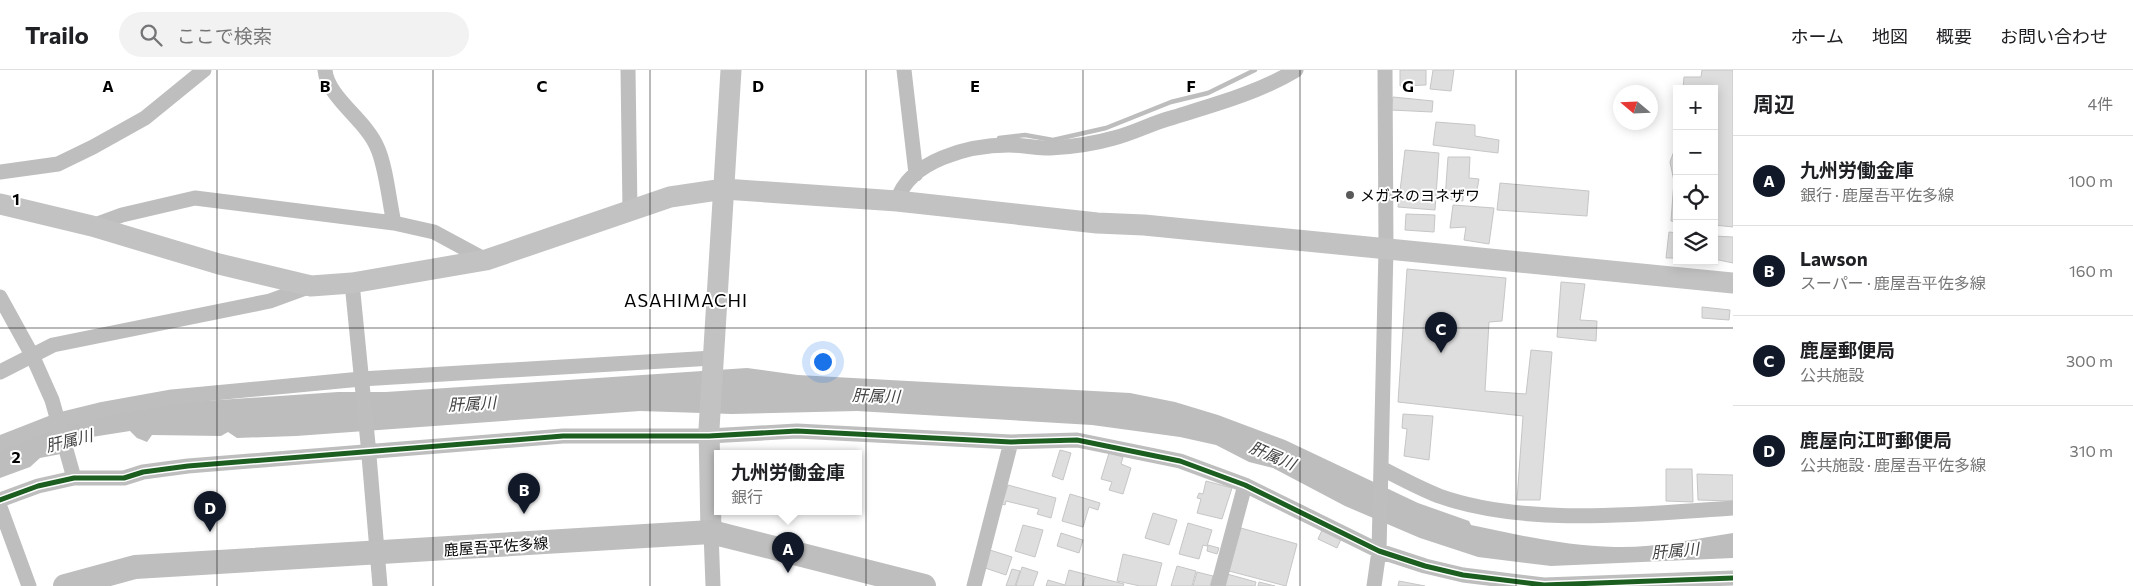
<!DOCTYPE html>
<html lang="ja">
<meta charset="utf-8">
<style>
:root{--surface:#fff;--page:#f2f2f2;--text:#202124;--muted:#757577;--line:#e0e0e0;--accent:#111827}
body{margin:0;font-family:Commissioner,"Noto Sans JP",sans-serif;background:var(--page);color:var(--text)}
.controls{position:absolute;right:15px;top:15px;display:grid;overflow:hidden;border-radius:0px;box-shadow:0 2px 12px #0003}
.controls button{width:45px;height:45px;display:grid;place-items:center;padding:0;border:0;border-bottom:1px solid var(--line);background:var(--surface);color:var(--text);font:25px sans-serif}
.compass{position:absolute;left:1613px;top:15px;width:45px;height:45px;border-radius:50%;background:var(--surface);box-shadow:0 2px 12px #0003;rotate:289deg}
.you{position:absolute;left:822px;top:291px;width:18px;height:18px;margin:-12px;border:4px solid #fff;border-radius:50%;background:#1a73e8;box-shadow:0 0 0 8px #1a73e833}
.badge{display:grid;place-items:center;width:32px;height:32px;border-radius:50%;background:var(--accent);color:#fff;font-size:16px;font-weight:700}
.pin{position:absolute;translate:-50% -41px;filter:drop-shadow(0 1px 2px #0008)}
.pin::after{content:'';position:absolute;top:26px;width:18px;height:15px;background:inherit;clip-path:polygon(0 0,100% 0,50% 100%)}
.popup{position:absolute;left:714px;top:380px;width:148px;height:65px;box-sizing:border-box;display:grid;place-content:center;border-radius:0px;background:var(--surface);filter:drop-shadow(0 1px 4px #0005);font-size:16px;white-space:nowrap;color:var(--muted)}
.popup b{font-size:19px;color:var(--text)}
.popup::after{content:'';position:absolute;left:50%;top:100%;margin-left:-10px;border:10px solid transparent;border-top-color:var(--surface)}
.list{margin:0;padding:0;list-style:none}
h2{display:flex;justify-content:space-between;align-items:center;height:65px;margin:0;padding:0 20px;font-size:21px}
h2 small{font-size:16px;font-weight:400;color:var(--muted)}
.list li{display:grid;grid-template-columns:32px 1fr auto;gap:15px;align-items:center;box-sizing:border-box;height:90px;padding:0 20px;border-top:1px solid var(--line)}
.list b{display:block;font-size:19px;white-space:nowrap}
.list p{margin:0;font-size:16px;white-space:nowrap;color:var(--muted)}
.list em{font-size:16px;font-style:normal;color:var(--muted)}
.icon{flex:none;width:28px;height:28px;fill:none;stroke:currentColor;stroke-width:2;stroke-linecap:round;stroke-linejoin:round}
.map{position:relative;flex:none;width:1733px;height:516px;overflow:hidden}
header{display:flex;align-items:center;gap:30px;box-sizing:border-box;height:70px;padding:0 25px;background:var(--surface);border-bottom:1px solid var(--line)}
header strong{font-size:24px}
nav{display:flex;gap:28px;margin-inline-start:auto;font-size:18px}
.search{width:350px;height:45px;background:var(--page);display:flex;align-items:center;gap:12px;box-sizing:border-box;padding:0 18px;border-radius:28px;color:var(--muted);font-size:19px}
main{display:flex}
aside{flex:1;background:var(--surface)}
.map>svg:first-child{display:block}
.water{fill:#bdbdbd}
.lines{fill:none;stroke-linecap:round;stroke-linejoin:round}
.stream{stroke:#bdbdbd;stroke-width:4.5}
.building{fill:#dedede;stroke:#c6c6c6}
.street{stroke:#bebebe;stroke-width:15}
.secondary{stroke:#c2c2c2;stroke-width:21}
.primary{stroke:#bebebe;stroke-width:24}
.cycleway-casing{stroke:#fff;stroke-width:8}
.cycleway{stroke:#1b5e20;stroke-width:5}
.grid{fill:none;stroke:#000;stroke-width:1;stroke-opacity:0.55}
.poi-dot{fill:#595959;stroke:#fff;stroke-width:2}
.labels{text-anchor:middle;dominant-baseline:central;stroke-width:4;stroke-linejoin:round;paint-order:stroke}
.poi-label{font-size:15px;fill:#000;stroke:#fff;text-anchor:start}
.street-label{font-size:15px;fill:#000;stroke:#fff}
.water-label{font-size:16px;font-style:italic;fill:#424242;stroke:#fff}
.quarter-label{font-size:18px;letter-spacing:1px;fill:#000;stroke:#fff}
.grid-label{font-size:16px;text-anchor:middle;font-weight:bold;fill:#000;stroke:#fff;stroke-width:4;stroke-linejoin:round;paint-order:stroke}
</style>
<header>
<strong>Trailo</strong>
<div class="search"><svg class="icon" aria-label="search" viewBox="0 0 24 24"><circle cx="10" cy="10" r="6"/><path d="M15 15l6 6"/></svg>ここで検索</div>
<nav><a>ホーム</a><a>地図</a><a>概要</a><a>お問い合わせ</a></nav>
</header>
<main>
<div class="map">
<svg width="1733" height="516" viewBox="0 0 1733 516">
<rect width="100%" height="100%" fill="#fff"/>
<path class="water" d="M747,298L798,305L1130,323L1175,332L1218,345L1285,370L1418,433L1469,451L1471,455C1518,465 1566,476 1615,477C1654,478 1694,469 1733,463V488L1551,496L1478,487L1420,468L1345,436L1273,398L1249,392L1216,375L1180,367L1092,355L857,341L732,344L640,341L296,366L237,368L228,362L221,366L152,365L147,372L137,368L130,361L79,369L74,372L71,382L40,388L30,397L0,408V378L69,352L174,333L338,322H386Z"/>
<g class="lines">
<path class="stream" d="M999,68L1025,65L1053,70L1106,58L1171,32L1208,23L1255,0"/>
</g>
<path class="building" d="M1400,0H1426V15L1400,16Z
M1433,0H1454L1451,21L1430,19Z
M1702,0H1733V157L1714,155V19H1683L1684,7H1701Z
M1393,27L1433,31L1432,42L1391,40Z
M1436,52L1475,55V66L1499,70L1498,83L1433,75Z
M1677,73V152L1671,151L1674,111L1670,92Z
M1405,80L1439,83L1435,140L1398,137Z
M1448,87H1470L1469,108L1479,109L1476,126L1463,125V131L1445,129Z
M1500,113L1589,121L1587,146L1497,140Z
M1453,135L1494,138L1489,174L1464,170L1466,157L1450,158Z
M1406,144L1435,145L1434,162L1405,160Z
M1669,162L1677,163V188H1666Z
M1714,166L1733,167V193L1714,189Z
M1407,199L1506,208L1502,251L1489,252L1485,321L1526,324L1531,280L1552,282L1540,430H1517L1523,346L1398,332Z
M1561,212L1585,214L1580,250L1597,251L1596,271L1557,267Z
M1702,237L1730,240L1729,250L1702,248Z
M1403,344L1433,346L1429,390L1404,386L1407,359L1402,358Z
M1060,380L1071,383L1063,410L1052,406Z
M1109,383L1123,387L1121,394L1131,398L1123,424L1109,420L1112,412L1101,409Z
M1666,399H1692L1693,432L1666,431Z
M1697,404L1733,405V431L1698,430Z
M1206,411L1232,418L1222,449L1197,443L1201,429L1197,428L1199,423L1203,424Z
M1008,415L1056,428L1051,448L1037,444L1039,439L1006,431L1005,435L1002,434Z
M1070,424L1100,433L1098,440L1089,437L1083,457L1062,451Z
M1153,443L1177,450L1169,475L1145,468Z
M1188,453L1212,460L1207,476L1203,475L1199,489L1179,484Z
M1023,455L1043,460L1035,487L1015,481Z
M1241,458L1297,474L1286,516L1229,501Z
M1323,458L1342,467L1337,478L1318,469Z
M1061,463L1083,470L1079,483L1057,476Z
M1208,475L1219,478L1217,484L1207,481Z
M990,480L1012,487L1006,505L985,498Z
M1123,484L1162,493L1156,516H1140L1117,511Z
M1177,496L1196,501L1192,516H1171Z
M1022,497L1038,502L1033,516H1016Z
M1012,499L1020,501L1015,516H1006Z
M1069,500L1124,514L1123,516H1083L1085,507L1082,516H1046L1048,510L1065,515Z
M1197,502L1213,506L1210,516H1193Z
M1227,504L1256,512L1255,516H1224Z
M1399,511L1425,516H1398Z
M1259,512L1275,516H1258Z"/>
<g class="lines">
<path class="street" d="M325,0C327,27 366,50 377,77C386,96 389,131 394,153
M628,0L630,140
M904,0L916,104
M0,102L58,94L93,77L145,48L204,0
M897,131C909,90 970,75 1009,75C1022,75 1036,78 1050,78C1072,77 1093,74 1114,68C1134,63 1152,53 1171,48C1213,35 1258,23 1296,0
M92,156L122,145L195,128L394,153L434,162L486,190
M352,213L368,374L380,516
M0,227L32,285L52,330L74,408
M0,302L53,275L270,231L311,216
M0,373L59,350L100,340L172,327L361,309L713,288
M1381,398C1400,408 1419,418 1439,426C1527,457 1641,444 1733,438
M0,430L38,416L74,408H124L143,402L188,396L563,366H709L797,361L1011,372L1077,370L1180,391L1245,415L1379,481L1425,496L1463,505L1544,515L1733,508
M0,437L29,516
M711,462L713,516
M974,516L1011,372
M1218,516L1245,415
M1374,516L1379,481L1386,179L1385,0"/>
<path class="secondary" d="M0,134L92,156L219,194L311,216L352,213L486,190L670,127L724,119L897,131L1097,153L1144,155L1733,213
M711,462L709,359L731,0"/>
<path class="primary" d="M65,516L135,497L711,462L924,516"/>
<defs>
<path id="cycleway" d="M0,430L38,416L74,408H124L143,402L188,396L563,366H709L797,361L1011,372L1077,370L1180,391L1245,415L1379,481L1425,496L1463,505L1544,515L1733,508"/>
</defs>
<use href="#cycleway" class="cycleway-casing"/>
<use href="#cycleway" class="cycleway"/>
</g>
<path class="grid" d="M217,0V516M433,0V516M650,0V516M866,0V516M1083,0V516M1300,0V516M1516,0V516M0,258H1733"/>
<circle class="poi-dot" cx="1350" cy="125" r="5"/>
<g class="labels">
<g class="poi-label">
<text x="1360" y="125">メガネのヨネザワ</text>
</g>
<g class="street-label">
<text transform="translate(496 476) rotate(-4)">鹿屋吾平佐多線</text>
</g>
<g class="water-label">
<text transform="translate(876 325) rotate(2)">肝属川</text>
<text transform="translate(472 333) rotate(-3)">肝属川</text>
<text transform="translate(69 370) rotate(-14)">肝属川</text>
<text transform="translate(1273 385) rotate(23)">肝属川</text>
<text transform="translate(1675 480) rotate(-5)">肝属川</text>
</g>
<g class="quarter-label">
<text x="686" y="230">ASAHIMACHI</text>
</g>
</g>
<g class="grid-label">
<text x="108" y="22">A</text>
<text x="325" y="22">B</text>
<text x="542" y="22">C</text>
<text x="758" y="22">D</text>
<text x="975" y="22">E</text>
<text x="1191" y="22">F</text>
<text x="1408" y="22">G</text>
<text x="16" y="135">1</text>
<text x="16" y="393">2</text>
</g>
</svg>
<div class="controls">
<button>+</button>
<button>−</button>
<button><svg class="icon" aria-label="locate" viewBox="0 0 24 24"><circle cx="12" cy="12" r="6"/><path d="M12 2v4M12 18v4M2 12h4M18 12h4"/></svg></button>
<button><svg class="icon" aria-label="layers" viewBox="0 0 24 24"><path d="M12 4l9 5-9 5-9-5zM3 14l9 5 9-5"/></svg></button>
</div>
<svg class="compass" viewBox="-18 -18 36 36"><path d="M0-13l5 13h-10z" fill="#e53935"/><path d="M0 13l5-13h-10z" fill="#757577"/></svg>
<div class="you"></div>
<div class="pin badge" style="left:788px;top:503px">A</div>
<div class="popup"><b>九州労働金庫</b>銀行</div>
<div class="pin badge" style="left:524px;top:444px">B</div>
<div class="pin badge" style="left:1441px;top:283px">C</div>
<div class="pin badge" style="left:210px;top:462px">D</div>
</div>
<aside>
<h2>周辺<small>4件</small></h2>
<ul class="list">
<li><span class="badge">A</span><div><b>九州労働金庫</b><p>銀行 · 鹿屋吾平佐多線</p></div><em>100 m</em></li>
<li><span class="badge">B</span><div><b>Lawson</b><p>スーパー · 鹿屋吾平佐多線</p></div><em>160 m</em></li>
<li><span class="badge">C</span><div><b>鹿屋郵便局</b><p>公共施設</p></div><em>300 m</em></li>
<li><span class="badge">D</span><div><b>鹿屋向江町郵便局</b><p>公共施設 · 鹿屋吾平佐多線</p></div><em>310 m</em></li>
</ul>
</aside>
</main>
